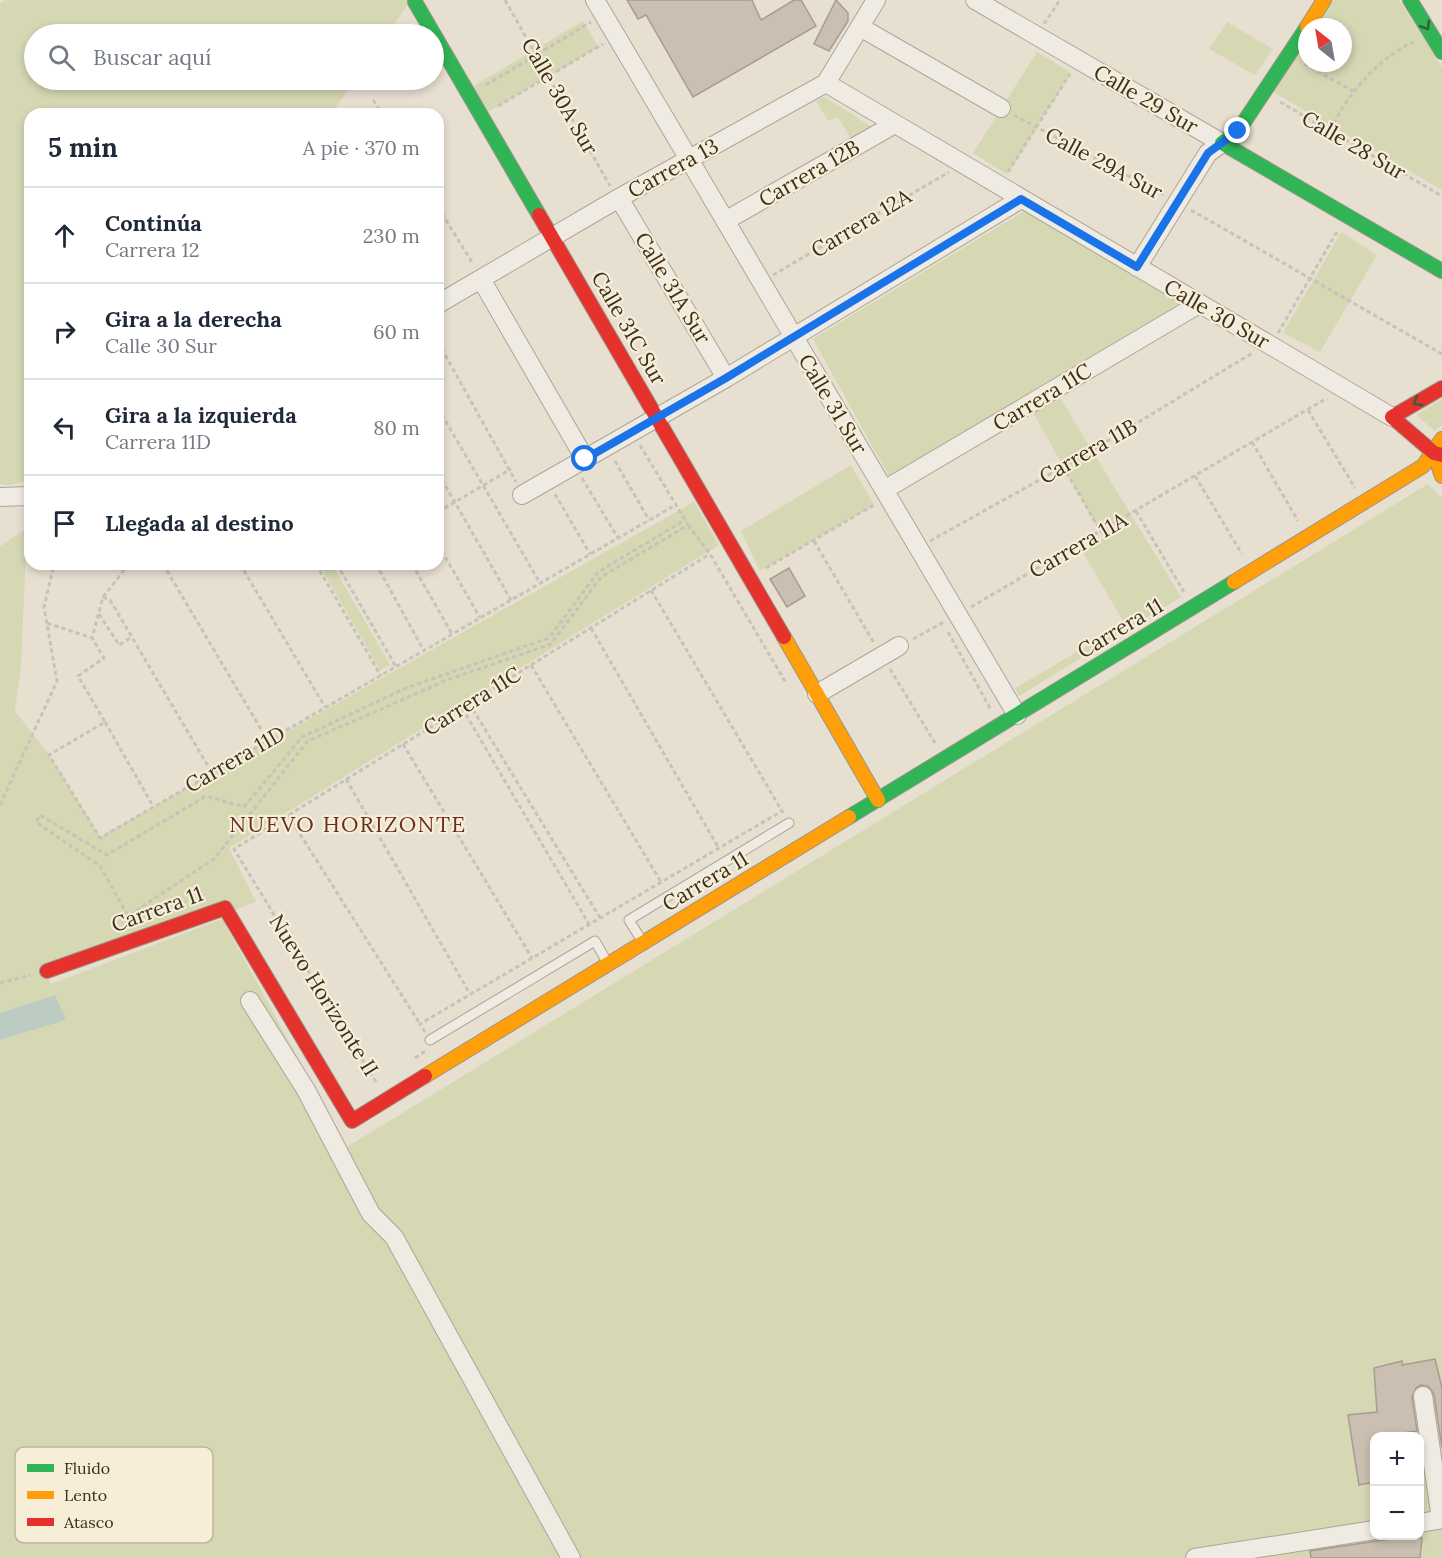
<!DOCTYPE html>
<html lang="es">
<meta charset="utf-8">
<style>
:root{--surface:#fff;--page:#f2f2f3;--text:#1f2937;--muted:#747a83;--line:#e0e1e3}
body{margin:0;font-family:Lora,serif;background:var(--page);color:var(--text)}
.controls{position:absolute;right:18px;bottom:18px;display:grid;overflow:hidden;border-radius:12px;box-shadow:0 3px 9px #0003}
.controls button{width:54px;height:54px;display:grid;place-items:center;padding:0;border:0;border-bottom:2px solid var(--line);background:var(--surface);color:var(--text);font:30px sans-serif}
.compass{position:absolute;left:1298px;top:18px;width:54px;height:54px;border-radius:50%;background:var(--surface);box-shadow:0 3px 9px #0003;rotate:329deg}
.stop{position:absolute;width:18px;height:18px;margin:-14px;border:4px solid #1a73e8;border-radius:50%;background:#fff}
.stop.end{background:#1a73e8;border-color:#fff;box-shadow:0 2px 6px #0008}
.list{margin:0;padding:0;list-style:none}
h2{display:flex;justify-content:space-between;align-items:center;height:78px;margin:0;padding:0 24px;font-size:26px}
h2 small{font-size:20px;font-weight:400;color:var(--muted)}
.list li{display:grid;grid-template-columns:39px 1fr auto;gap:18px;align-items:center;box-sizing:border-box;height:96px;padding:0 24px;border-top:2px solid var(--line)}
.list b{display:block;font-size:22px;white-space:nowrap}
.list p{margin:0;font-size:20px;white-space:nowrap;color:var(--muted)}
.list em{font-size:20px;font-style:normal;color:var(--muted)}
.icon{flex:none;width:33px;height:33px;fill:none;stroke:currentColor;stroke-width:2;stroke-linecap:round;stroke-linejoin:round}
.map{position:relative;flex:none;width:1442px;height:1558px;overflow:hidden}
.search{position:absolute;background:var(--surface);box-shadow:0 3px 9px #0003;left:24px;top:24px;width:420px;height:66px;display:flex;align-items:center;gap:15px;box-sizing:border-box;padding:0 21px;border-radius:33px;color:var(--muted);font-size:22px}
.panel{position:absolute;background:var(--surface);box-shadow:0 3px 9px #0003;left:24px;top:108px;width:420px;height:462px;border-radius:18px}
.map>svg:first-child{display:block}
.green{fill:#d6d7b3;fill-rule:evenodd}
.water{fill:#bcccc2}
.building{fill:#cbbfb2;stroke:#a89c90;stroke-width:1.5}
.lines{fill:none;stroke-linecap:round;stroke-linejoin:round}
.lane-casing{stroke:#ada599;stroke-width:11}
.street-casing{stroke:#ada599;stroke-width:20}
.fast-casing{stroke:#9c958a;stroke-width:16}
.slow-casing{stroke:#9c958a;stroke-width:16}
.jam-casing{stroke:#9c958a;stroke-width:16}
.path{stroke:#c8c2b9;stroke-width:3;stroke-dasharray:4.5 3;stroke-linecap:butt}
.lane{stroke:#efebe3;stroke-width:9}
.street{stroke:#efebe3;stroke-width:18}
.fast{stroke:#30b455;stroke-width:14}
.slow{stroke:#ff9f0a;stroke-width:14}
.jam{stroke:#e5322d;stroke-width:14}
.oneway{stroke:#385d33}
.route{stroke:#1a73e8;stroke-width:8}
.labels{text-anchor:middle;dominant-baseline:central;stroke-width:4.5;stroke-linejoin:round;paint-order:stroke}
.street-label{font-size:21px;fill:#3d2e20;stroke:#f7eed8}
.neighbourhood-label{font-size:22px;letter-spacing:1.5px;fill:#6b2e1e;stroke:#f7eed8}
.key{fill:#f7eed8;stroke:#bfb4a1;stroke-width:1.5}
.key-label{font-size:16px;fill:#3d2e20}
</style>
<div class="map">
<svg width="1442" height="1558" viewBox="0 0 1442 1558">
<rect width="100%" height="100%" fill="#e7e0d1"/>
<path class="green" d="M5,0H411L387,34H34V80H355L331,114H30V479L10,485L0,484V4Z
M1332,0H1399L1442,67V190L1273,92L1307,39V63H1343V27H1315Z
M583,21L598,47L486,113L472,87Z
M1227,22L1273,49L1255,75L1209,49Z
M1037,52L1071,73L1007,174L973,153Z
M825,97L872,127L851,139L838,117L828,121L816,101Z
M1026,210L1182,304L889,476L813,339Z
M1341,232L1377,255L1320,352L1283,333Z
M1059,396L1181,597L1019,696L1015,688L1125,624L1082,551L1104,538L1032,411Z
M1442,399V424L1435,431L1416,415Z
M851,465L874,505L760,571L741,531Z
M1428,484L1442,498V1558H0V1040L65,1020L55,995L0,1013V546L27,528L21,667L15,711L49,755L100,837L694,502L719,545L229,848L256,902L48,977L51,984L222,919L347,1147ZM1374,1436H1420V1536H1374Z
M319,564H332L390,665L380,670Z"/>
<path class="water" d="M55,995L66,1020L0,1040V1013Z"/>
<path class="building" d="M627,0H752L761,20L794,0H801L816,26L693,97L646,15L638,19Z
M836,0L848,13V21L829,51L814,44Z
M789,568L805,596L787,607L770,579Z
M1435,1359L1442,1388V1448L1434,1394L1428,1386L1421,1385L1416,1388L1412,1397L1417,1431L1374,1437V1482L1359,1485L1348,1415L1377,1412L1374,1368L1402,1361V1365Z
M1397,1538H1422L1420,1558H1311L1310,1551Z"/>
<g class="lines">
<defs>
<path id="lane" d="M642,941L629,920L789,823
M430,1040L595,941L607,962"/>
<path id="street" d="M595,0L1017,715
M975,0L1222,143L1208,153L1137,267
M860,27L1001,108
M826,83L1392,417
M619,198L726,378
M725,221L893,125
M481,279L585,459
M438,304L619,198L826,83L876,0
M884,490L1199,304
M522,495L726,378L1021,199
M0,497L30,496
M817,694L899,646
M250,1001L306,1090L371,1214L394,1237L571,1558
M1423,1396L1441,1519
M1420,1523L1442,1519
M1195,1558L1374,1530"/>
<path id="fast" d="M1410,0L1442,52
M415,2L539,215
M1307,27L1238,131L1222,143L1442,271
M849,817L1234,582"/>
<path id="slow" d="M1307,27L1324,0
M1434,453L1442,476
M1234,582L1423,466L1442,439
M784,637L878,800
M425,1076L849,817"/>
<path id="jam" d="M539,215L784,637
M1442,388L1392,417L1434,453L1442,455
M47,971L225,908L352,1121L425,1076"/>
</defs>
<use href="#lane" class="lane-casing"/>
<use href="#street" class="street-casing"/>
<use href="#fast" class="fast-casing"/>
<use href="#slow" class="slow-casing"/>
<use href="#jam" class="jam-casing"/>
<path class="path" d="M505,0L610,186
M1044,24L1060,0
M1304,64L1353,91
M486,85L591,22
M373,100L382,114
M1280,102L1442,196
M498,106L603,44
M1014,115L1164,195
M1330,130C1349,93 1375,61 1413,42
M1008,172L1070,74
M438,207L473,264
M1191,210L1442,354
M773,275L949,172
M1278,333L1338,230
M438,342L516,482
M438,408L540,583
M1308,410L1355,488
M1252,442L1298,521
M640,445L688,525L601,577L551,644L447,680L308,741L214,859L128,916L100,866L36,822L40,815L107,855L206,796L244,807L302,737L406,688L549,638L598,572L685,520
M615,461L649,520
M1063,466L1101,532
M438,473L511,600
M1195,476L1242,554
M582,478L618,538
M555,494L590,554
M1136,511L1184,592
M438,512L511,469
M688,525L710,554L786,683
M814,541L874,643
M930,541L1086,454L1254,352
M438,544L480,618
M129,564L103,597L92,638L104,658L78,676L105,722L49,755L100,838L677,504
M163,564L268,741
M240,564L325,707
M316,564L381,676
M337,564L396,667
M376,564L424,651
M412,564L452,634
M340,568L347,564
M766,568L874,505
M651,590L782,811
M103,597L110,600L212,773
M971,607L1327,398
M99,614L119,645L132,637
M47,623L92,638
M591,628L718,847
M948,632L991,710
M913,639L944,622
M531,665L661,882
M890,669L935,743
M469,703L600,918
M462,708L589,924
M105,722L153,806
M403,744L532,958
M346,779L470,994
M0,805L57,681L44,607L54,564
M288,815L420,1024
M0,983L31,975
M425,1032L420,1024L782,811L783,813
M415,1058L427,1050
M376,1082L234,849L710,554"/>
<use href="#lane" class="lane"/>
<use href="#street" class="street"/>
<use href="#fast" class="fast"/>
<use href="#slow" class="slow"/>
<use href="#jam" class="jam"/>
</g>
<defs><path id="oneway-chevron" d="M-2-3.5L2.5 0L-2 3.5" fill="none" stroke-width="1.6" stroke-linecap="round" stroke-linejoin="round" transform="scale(1.5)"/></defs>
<g class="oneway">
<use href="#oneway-chevron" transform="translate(1426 26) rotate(59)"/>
<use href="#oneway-chevron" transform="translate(1417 402) rotate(150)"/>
</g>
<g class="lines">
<path class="route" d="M585,459L726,378L1021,199L1137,267L1208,153L1238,131"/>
</g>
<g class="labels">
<g class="street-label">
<text transform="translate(560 96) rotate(60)">Calle 30A Sur</text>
<text transform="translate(1146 99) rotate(30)">Calle 29 Sur</text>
<text transform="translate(1354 145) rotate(30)">Calle 28 Sur</text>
<text transform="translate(1104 163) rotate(28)">Calle 29A Sur</text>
<text transform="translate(673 168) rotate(-29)">Carrera 13</text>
<text transform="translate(809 173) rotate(-30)">Carrera 12B</text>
<text transform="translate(861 223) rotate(-31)">Carrera 12A</text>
<text transform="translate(673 288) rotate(59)">Calle 31A Sur</text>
<text transform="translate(1217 314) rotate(30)">Calle 30 Sur</text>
<text transform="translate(629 328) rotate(60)">Calle 31C Sur</text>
<text transform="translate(1042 397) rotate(-31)">Carrera 11C</text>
<text transform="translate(833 404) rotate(59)">Calle 31 Sur</text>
<text transform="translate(1088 451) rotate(-30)">Carrera 11B</text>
<text transform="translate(1078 545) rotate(-30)">Carrera 11A</text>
<text transform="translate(1120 628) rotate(-31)">Carrera 11</text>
<text transform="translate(472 701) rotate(-32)">Carrera 11C</text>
<text transform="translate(235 759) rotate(-30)">Carrera 11D</text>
<text transform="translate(705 881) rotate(-31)">Carrera 11</text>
<text transform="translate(157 909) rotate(-20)">Carrera 11</text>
<text transform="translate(324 995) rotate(58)">Nuevo Horizonte II</text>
</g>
<g class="neighbourhood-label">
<text x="348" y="824">NUEVO HORIZONTE</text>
</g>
</g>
<rect x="15" y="1447" width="198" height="96" rx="9" class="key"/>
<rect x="27" y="1464" width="27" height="8" fill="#30b455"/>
<rect x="27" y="1491" width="27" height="8" fill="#ff9f0a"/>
<rect x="27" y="1518" width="27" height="8" fill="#e5322d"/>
<g class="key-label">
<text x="64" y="1474">Fluido</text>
<text x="64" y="1501">Lento</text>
<text x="64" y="1528">Atasco</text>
</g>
</svg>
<div class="controls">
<button>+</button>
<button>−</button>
</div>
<svg class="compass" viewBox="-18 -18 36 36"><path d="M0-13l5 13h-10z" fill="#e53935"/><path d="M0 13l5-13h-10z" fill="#747a83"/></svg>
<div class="stop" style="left:585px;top:459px"></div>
<div class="stop end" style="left:1238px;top:131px"></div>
<div class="search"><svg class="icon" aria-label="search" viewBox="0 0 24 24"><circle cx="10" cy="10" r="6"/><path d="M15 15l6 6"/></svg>Buscar aquí</div>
<section class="panel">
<h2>5 min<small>A pie · 370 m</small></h2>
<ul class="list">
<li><svg class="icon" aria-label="ahead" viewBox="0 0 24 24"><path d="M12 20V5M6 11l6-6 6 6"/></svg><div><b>Continúa</b><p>Carrera 12</p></div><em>230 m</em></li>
<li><svg class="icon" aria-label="right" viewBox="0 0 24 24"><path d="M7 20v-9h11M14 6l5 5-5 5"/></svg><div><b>Gira a la derecha</b><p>Calle 30 Sur</p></div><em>60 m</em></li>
<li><svg class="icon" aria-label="left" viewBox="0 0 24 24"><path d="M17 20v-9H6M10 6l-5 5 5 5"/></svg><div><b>Gira a la izquierda</b><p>Carrera 11D</p></div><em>80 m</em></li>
<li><svg class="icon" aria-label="arrive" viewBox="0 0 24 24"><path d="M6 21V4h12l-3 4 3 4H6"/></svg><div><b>Llegada al destino</b></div></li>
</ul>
</section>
</div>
